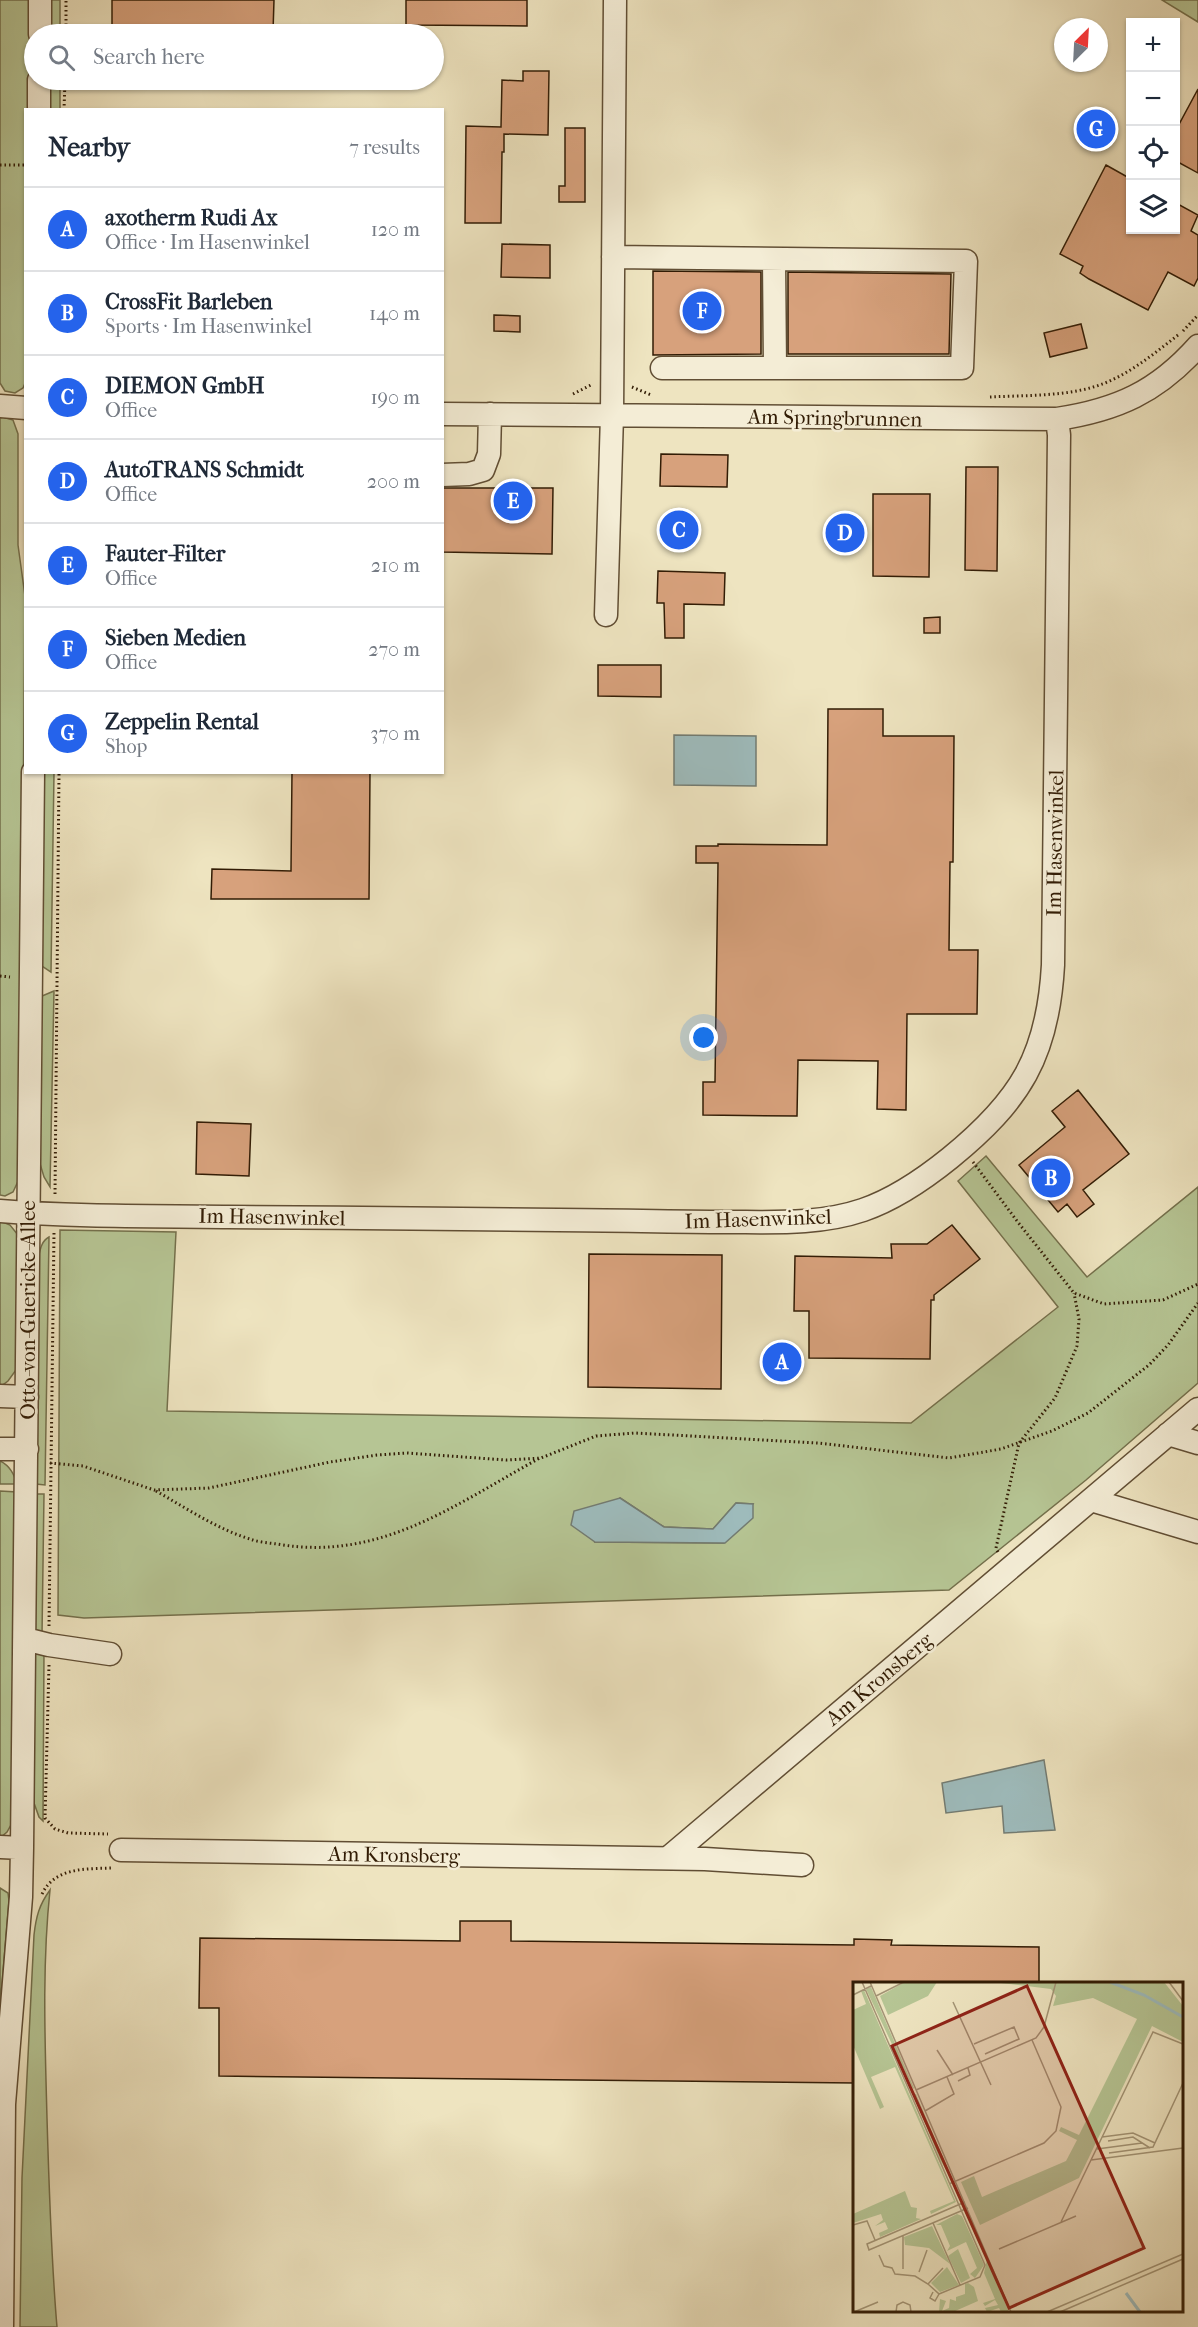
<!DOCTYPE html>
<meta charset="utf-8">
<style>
:root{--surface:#fff;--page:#f2f2f3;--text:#1f2937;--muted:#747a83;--line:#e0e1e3;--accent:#2563eb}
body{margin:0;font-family:"IM FELL French Canon",serif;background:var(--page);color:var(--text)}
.controls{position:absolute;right:18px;top:18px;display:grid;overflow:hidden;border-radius:0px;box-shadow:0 2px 4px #0004}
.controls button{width:54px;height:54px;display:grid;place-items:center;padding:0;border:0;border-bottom:2px solid var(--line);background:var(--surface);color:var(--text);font:30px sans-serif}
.compass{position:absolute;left:1054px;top:18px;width:54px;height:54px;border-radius:50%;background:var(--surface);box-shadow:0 2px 4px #0004;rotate:24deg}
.you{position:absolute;left:704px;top:1038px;width:21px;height:21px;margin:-15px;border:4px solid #fff;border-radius:50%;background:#1a73e8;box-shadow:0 0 0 9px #1a73e833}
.badge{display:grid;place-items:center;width:39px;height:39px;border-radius:50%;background:var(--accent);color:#fff;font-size:20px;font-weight:700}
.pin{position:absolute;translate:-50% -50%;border:3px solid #fff;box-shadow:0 2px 6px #0006}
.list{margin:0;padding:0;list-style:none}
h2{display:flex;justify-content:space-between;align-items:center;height:78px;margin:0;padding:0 24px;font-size:26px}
h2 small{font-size:20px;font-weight:400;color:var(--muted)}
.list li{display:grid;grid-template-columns:39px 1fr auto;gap:18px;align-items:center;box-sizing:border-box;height:84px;padding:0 24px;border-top:2px solid var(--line)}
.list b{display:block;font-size:22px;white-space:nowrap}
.list p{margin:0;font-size:20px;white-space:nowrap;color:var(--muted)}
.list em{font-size:20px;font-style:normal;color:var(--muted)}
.icon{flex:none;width:33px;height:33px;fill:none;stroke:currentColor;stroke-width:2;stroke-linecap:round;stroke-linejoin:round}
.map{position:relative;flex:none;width:1198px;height:2327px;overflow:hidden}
.search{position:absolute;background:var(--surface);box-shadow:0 2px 4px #0004;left:24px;top:24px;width:420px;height:66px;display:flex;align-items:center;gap:15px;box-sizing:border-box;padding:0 21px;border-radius:33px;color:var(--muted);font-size:22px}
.panel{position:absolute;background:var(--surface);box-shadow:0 2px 4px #0004;left:24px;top:108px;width:420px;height:666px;border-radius:0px}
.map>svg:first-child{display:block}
.green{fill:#b6c594;stroke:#74704c;stroke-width:1.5;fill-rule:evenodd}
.water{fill:#9ebcbd;stroke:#737c73;stroke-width:1.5}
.building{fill:#d7a17c;stroke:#321c05;stroke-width:1.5}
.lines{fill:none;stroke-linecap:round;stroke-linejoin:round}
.minor-casing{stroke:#614e34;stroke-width:25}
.path{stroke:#321c05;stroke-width:3;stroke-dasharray:1.5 3;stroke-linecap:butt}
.minor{stroke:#f4edd6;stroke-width:22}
.labels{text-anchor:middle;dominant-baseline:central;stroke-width:5;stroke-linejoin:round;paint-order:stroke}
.street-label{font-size:21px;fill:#321c05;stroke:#f4edd6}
.inset-river{fill:none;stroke:#9ebcbd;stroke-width:3}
.inset-road{fill:none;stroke:#a39475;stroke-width:1.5}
.view{fill:#8f2418;fill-opacity:0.15;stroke:#8f2418;stroke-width:3}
.inset-edge{fill:none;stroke:#321c05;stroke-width:3}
</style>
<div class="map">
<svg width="1198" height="2327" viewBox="0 0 1198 2327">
<rect width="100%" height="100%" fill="#eee4c0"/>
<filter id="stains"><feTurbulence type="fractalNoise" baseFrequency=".00333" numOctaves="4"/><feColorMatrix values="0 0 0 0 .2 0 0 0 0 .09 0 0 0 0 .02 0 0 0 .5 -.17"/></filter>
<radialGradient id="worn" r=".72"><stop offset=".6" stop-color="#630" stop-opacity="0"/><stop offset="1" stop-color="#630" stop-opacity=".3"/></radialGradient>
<path class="green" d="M0,0H32L31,109L26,110V381L23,388L15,393L5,391L0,383Z
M49,0H60V34H49Z
M1162,0H1198V22Z
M48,80H60V109L48,110Z
M3,417L13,420L18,434V545L25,596L20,1177L13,1192L5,1196L0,1195V418Z
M42,773H54L51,972L42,966Z
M54,991L50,1187L44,1177L38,1157L42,996Z
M986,1156L1087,1277L1198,1187V1383L1086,1480L949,1590L84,1618L58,1615L60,1230L176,1232L167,1411L911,1423L1058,1307L958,1181ZM620,1498L664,1527L713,1529L736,1503L753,1504L724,1543L595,1542Z
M0,1221L10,1225L18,1235L16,1370L8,1381L0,1387Z
M49,1237L45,1485L36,1484L38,1259C40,1251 41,1241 49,1237Z
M0,1461C10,1466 14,1474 17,1484H0Z
M0,1491L17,1492L12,1823L7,1832L0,1838Z
M35,1494H44L42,1635L34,1633Z
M34,1648L44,1650L43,1821L39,1817L34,1803Z
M0,1888L8,1893L9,1901L0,2007Z
M50,1890C42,1966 45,2042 47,2118C49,2188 51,2257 57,2327H20L22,2178L34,1935C36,1917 39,1905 50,1890Z"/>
<path class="water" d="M674,735L756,736V786L674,785Z
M620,1498L664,1527L713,1529L736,1503L753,1504V1518L725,1543L595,1542L571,1525L574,1511Z
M1044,1760L1055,1830L1004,1833L1002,1806L946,1813L942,1783Z"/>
<path class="building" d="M112,0H274L273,32L112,31Z
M406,0H527V26L406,25Z
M523,71H549L548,135L504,134V152H502L501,223H465L466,126L501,127L502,80L523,81Z
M1198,89V173L1176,161V130Z
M565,128H585V202H559V186H565Z
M1106,165L1131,179V230H1176V203L1198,215L1191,231L1198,235V278L1194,286L1168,272L1148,310L1089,279L1080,273L1083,266L1060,254Z
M502,244L550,245V278L501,277Z
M653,271L761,272V354L653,355Z
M788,272L951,274L949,354H788Z
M494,315L520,316V332L494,331Z
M1081,324L1087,348L1050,357L1044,333Z
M661,454L728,455L727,487L660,486Z
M966,467H998L997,571L965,570Z
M442,488H553L552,554L442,552Z
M873,494H930L929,577L873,576Z
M658,571L725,573L724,605L684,604V638H665L664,603H657Z
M940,617V633H924V618Z
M598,665H661V697L598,696Z
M828,709H883V736H954L953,862H950L949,950H978L977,1014H907L906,1110L877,1109L878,1061L798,1060L797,1116L703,1115V1082H715L718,863H696V846H718V844L827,845Z
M292,772H370L369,899H211L212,869L291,871Z
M1078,1090L1129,1154L1083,1190L1094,1204L1077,1217L1067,1204L1058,1212L1019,1165L1065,1127L1052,1111Z
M197,1122L251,1124L249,1176L196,1174Z
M952,1225L980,1259L934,1295V1300H931L930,1359L809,1358V1311H794L795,1256L892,1258L891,1244H927Z
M589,1254L722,1255L721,1389L588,1387Z
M460,1921H511V1941L854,1945V1939L892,1940L891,1945L1039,1947V1983H855V2083L219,2076V2008H199L200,1938L460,1941Z"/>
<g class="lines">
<defs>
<path id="minor" d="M40,34V0
M39,110V80
M613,257L966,261L962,368H662
M774,259L775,368
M0,406L26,408
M442,414L1057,419C1117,410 1157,392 1198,346
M442,475L469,474L483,470L489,454L490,414
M606,615L612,415L615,0
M0,1211C76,1217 152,1216 228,1217C338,1218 448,1218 558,1220C614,1220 670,1222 726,1222C771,1222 819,1225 863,1210C895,1199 924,1179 950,1158C1020,1101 1048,1056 1053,965L1059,435L1057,419
M0,1396L27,1397
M1168,1434L1198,1443
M0,1449H27
M1091,1500L1198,1532
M25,1639L49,1645L110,1654
M0,1847L22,1848
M121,1850L705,1859L802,1865
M668,1858L1198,1409
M2,2327L4,2104L21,1897L22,1848L33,772"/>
</defs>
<use href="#minor" class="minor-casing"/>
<path class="path" d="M66,34V0
M64,110L65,80
M0,165H26
M1183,331L1198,315
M632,387L651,395
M573,394L591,385
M990,397C1027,395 1070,397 1105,383C1132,372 1155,353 1178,335
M0,976L10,977
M973,1162L1017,1221L1074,1293L1104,1304L1163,1300L1198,1284
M55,1194L59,772
M50,1463L83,1466L154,1490L209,1488L330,1462L377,1455L407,1453L506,1460L541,1458L596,1436L635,1433L818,1443L949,1458L1001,1449L1052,1431L1088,1413L1149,1365L1168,1345L1198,1303
M156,1491C186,1508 217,1529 250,1539C258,1542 268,1543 277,1544C380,1562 454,1505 540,1458
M998,1552L996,1548L1019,1443L1055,1398L1077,1346L1079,1319L1074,1293
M49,1626L54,1233
M49,1665L45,1818L55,1829L68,1833L108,1834
M42,1894C55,1867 86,1869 112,1868"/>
<use href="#minor" class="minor"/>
</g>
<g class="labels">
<g class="street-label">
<text transform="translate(835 418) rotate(1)">Am Springbrunnen</text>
<text transform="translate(1055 843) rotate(-89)">Im Hasenwinkel</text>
<text transform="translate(272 1217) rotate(1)">Im Hasenwinkel</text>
<text transform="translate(758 1219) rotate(-2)">Im Hasenwinkel</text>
<text transform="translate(28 1310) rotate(-90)">Otto-von-Guericke-Allee</text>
<text transform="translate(879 1679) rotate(-40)">Am Kronsberg</text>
<text transform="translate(394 1855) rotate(1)">Am Kronsberg</text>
</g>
</g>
<g transform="translate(853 1982)">
<rect width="330" height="330" fill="#eee4c0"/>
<path d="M52,0H84L75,14L35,33L27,14ZM139,0H311L330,24V60L299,44L226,196L127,243L108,200L121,194L129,215L213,179L224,158L206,149L208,145L226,153L284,37L240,16L200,24L203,14L198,7ZM18,5L61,106L60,107L13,7ZM11,8L103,220L78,232L77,229L101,219L42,85L18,95L31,125L27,127L0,63V28L13,22L8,9ZM60,112H63L100,199L87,178ZM52,209L58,225L64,226L63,236L68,237L27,255L26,251L35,247L32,240L22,244L30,238L28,232L0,241V232ZM104,232L109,234L131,283L122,296L117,292L124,286L113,260L94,269L97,264L88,243H83ZM79,244L97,282L76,266L52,263L51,255ZM105,267L117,296L108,301L95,274ZM134,277L143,300L156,330H148L146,326L134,330L132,326L145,323L142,318L132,324L130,321L142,317L131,291ZM94,285L106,303L87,310L78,301ZM115,301L121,305L125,319L100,330H86L87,317L93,319L89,329L96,326L97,317L103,319V315L112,312V302Z" fill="#b6c594"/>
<path class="inset-river" d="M257,0L291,13L330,35M273,311L287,330"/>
<path class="inset-road" d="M9,0L132,283L127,295L86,312M17,0L158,330M316,0L330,19M0,13L18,4M23,14L51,0M100,20L138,103M121,62L161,45L166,57L132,72M84,68L100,93M105,99L117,93L115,86M63,108L183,56L191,45L203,0M72,129L101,112L94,95M249,155L280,151L302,161M255,159L280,155L297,166M244,167L289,161M256,171L300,165L330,101M238,178L330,166M96,202L191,161L203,149L208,125L179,58M112,220L14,262L16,268L115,226M208,240L300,50L330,62M80,241L107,303M0,243L14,239L22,258M50,254V287M146,267L223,234M26,273L31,284L39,286L42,292L62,294L75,302L86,312L82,319L77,316L80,310M66,290L74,268M75,302L90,286M1,330L25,320M43,330L44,323L50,320L57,323L58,330M194,330L330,272M207,330L330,277"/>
<path class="view" d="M174,4L291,266L156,326L39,64Z"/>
<rect width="330" height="330" class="inset-edge"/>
</g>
<rect width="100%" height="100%" filter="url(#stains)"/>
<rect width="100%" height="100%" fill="url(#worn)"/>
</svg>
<div class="controls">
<button>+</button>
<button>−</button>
<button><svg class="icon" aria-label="locate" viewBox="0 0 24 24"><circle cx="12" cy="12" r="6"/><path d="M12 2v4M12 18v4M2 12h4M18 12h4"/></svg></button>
<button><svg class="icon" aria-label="layers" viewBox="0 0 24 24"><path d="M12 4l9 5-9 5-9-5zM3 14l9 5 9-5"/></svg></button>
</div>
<svg class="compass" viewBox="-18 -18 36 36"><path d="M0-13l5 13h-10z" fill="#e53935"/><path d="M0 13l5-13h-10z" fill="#747a83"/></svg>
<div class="you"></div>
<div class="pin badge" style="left:782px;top:1362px">A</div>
<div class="pin badge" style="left:1051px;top:1178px">B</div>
<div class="pin badge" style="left:679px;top:530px">C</div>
<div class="pin badge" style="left:845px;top:533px">D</div>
<div class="pin badge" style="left:513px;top:501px">E</div>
<div class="pin badge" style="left:702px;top:311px">F</div>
<div class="pin badge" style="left:1096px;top:129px">G</div>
<div class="search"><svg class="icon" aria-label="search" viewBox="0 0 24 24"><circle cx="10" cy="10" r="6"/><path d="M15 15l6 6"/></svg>Search here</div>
<section class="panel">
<h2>Nearby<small>7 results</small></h2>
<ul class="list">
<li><span class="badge">A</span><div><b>axotherm Rudi Ax</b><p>Office · Im Hasenwinkel</p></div><em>120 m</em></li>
<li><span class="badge">B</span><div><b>CrossFit Barleben</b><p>Sports · Im Hasenwinkel</p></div><em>140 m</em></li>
<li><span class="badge">C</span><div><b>DIEMON GmbH</b><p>Office</p></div><em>190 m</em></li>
<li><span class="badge">D</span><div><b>AutoTRANS Schmidt</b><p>Office</p></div><em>200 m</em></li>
<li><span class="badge">E</span><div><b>Fauter-Filter</b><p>Office</p></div><em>210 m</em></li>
<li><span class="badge">F</span><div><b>Sieben Medien</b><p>Office</p></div><em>270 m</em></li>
<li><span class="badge">G</span><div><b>Zeppelin Rental</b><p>Shop</p></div><em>370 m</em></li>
</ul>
</section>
</div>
